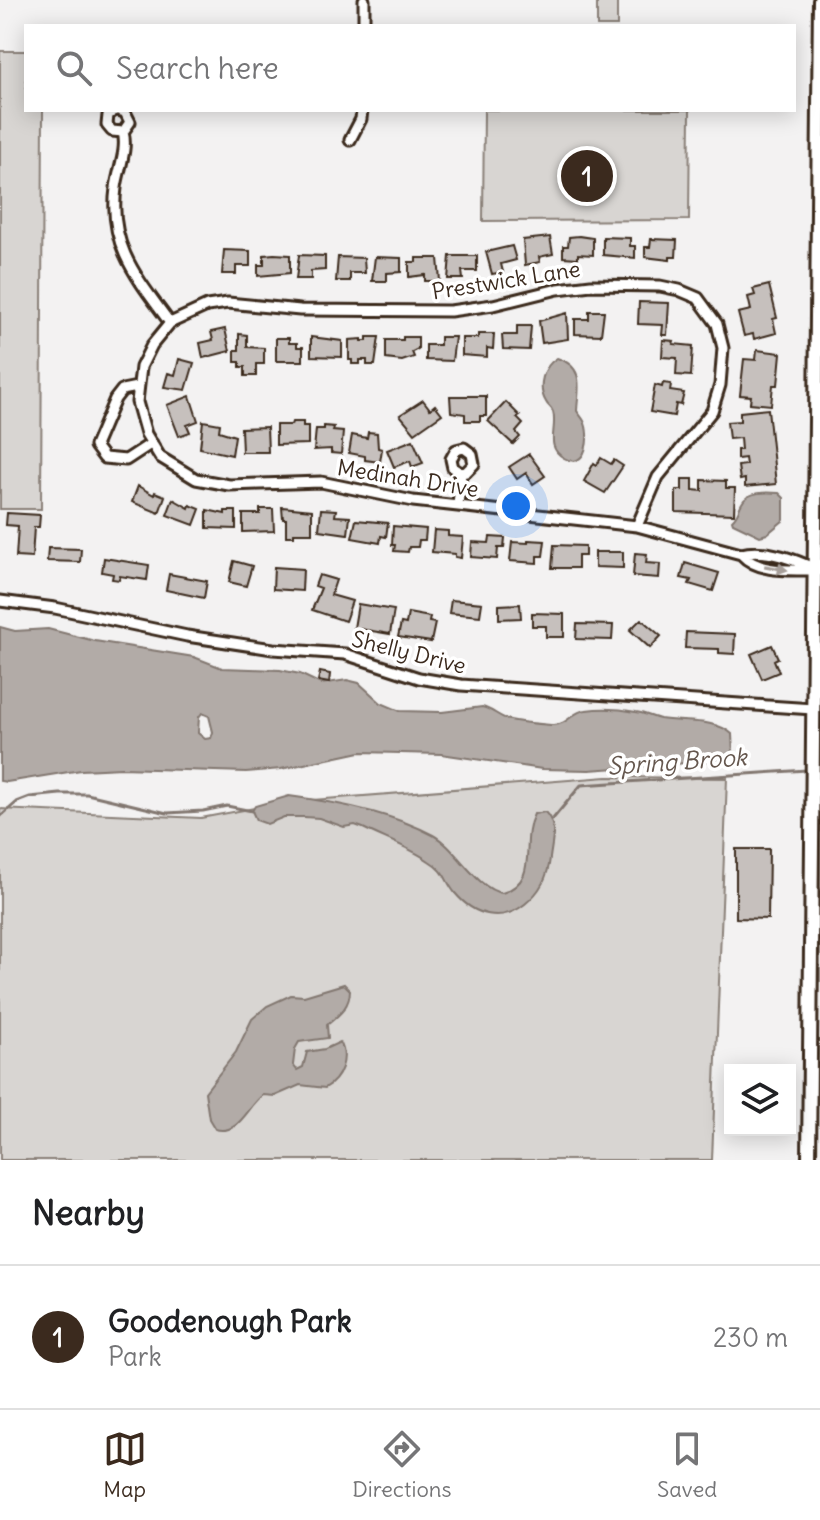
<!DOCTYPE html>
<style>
:root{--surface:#fff;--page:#f6f6f6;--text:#202124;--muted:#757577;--line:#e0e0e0;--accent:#3b2a1e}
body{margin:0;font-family:Delius,sans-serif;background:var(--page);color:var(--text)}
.controls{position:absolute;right:24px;bottom:24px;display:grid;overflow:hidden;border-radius:0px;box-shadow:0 4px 20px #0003}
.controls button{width:72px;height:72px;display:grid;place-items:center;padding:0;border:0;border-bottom:2px solid var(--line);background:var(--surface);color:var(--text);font:40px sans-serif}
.you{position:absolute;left:516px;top:506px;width:28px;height:28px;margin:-20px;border:6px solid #fff;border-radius:50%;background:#1a73e8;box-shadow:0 0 0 12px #1a73e833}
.badge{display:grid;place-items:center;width:52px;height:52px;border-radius:50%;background:var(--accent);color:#fff;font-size:26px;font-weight:700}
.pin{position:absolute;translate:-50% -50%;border:4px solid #fff;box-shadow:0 2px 8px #0006}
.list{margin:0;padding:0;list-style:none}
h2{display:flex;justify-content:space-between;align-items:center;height:104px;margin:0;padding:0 32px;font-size:34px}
h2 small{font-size:26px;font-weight:400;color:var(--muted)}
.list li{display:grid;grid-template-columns:52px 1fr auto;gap:24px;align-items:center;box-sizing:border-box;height:144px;padding:0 32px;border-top:2px solid var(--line)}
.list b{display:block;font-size:30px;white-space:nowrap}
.list p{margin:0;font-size:26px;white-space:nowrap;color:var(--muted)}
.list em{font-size:26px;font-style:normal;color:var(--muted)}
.icon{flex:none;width:44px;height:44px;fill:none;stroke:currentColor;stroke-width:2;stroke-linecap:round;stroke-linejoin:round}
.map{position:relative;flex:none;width:820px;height:1160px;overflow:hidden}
.search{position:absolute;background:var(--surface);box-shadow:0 4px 20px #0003;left:24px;right:24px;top:24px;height:88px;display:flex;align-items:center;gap:20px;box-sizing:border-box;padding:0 28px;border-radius:0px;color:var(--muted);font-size:30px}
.sheet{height:248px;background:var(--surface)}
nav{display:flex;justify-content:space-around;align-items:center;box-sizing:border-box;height:112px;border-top:2px solid var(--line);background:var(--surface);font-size:22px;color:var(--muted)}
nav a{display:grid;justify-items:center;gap:4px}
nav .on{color:var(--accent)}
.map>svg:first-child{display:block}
.green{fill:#d8d5d2;stroke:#8a8078;stroke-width:2}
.water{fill:#b2aba7;stroke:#827770;stroke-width:2;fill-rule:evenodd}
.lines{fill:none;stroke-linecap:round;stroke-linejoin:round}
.stream{stroke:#827770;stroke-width:3}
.building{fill:#c6c0bd;stroke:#3b2a1e;stroke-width:2}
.minor-casing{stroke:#3b2a1e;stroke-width:15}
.major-casing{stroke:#3b2a1e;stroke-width:18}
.minor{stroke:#fff;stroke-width:9}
.major{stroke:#fff;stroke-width:12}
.oneway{fill:#a79f9a}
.labels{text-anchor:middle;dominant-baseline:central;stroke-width:7;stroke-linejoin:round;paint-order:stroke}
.street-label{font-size:22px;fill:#3b2a1e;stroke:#fff}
.water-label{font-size:24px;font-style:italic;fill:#65574e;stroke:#fff}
</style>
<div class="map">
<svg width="820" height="1160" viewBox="0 0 820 1160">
<rect width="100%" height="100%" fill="#f3f2f2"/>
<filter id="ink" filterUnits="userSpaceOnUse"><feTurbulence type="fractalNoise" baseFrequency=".0125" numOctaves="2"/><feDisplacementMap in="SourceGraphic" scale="16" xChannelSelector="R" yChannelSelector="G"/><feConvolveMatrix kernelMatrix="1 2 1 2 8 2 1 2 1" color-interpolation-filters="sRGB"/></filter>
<g filter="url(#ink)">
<path class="green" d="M597,0H617V26H597Z
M0,51H26V110H43L41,509H0Z
M484,110H690L689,220L483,221Z
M607,777L727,778L712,1160H0V809L201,818L287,802Z
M816,783L820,784V981H813Z"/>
<path class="water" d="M557,358C586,367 578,389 577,411C579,414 582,417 584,421C591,435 587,471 564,458C544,447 558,428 553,412C551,406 549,408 546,402C537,387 543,366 557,358Z
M779,493L784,498V520L767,534L760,536L733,523L732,520C738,515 738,510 742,503C748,491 767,492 779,493Z
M0,627L15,631L48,629L95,641L194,657L222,668L280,670L300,674L321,684L347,680L359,683L381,703L400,711L442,712L482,707C492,709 500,718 510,720C523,723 540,724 553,725C568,725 572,711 586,710C601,708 621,709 636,712C644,713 652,717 660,719C682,723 715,718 732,734L733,754L728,759L715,761L589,770L542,769L441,754L360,752L281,769L246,772L122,768L81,770L7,782L0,781ZM202,713L209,716L213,732L211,738L205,739L198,733L199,717Z
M289,796C335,802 392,813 433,835C457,848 476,889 502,893C541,880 519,844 534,814L545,812C558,825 552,841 550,858C548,878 540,892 525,904C502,923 474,916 455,893C445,881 446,871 429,861C409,847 385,839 363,828L355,825L344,827L319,818L304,817H284L267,824L256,820L252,811L255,806Z
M344,984L350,990C350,1007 339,1015 327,1025L328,1038L299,1042L295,1049L293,1065L297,1070L303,1067L307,1052L325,1049L340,1042C349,1058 341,1079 325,1088L300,1085L275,1096L263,1095C247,1107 239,1136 215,1129L209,1119L205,1092L236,1052L252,1019L267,1006L291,995L304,996Z"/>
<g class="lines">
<path class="stream" d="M0,817L17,802L30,797L60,794H87L167,813L203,811L227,806L252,811
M552,820L581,785L807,770"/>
</g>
<path class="building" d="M579,236L593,238V255L578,254V258L563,257V246H568L569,237Z
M550,237L553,254L539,257L540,262L525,265L523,240Z
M603,237L630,238V246H635V258L603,255Z
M651,239L677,240L676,257H670V260L645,257V247H650Z
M512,246L516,260L501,264L503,272L492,274L486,252Z
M224,250L250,251V266H236V274H222Z
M274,254L290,255V273L258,276V265H264V255Z
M299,255L325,256V270L311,271V279H296Z
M450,256H477V271H462L463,279H448Z
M338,257L364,258L365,273H350V281H336Z
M375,257L401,258V272L387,273V281H372Z
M416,258H438L440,281H425V275L409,277V262H416Z
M769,285L777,318L773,319L776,333L754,339L753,334L744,336L738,313L751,310L748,297L755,295L753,289Z
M639,302L669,303L667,335H662L663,325L638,324Z
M589,311H604L601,335L575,334V319H589Z
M567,313L568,339L542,343L539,321Z
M517,326H531L529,350L503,349L502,335H517Z
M225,329L230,351L203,358L200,343L213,340L211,332Z
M239,334L247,335V347L264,348V364H256V376H245V367H240V362H235V350H239Z
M478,334H494L493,349L487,348V357L462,355V338H478Z
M311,337L342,341V357L311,356Z
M367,337H379L375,365H367V360H360V364H352V360H349V340L362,339V341H367Z
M403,337H418V349L412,352L414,357L402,361L386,359V340H403Z
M440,337H455L452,361L426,360V345H440Z
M276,338H289V343H297V347H303V361H276Z
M663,340L674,341L673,344L693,346L691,376L676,375L677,358L662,357Z
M757,350L781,353L778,385H773L771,405L750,403L751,396L740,395L744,359L756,360Z
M179,359L194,363L186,390L164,387L168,373L175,375Z
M663,383L671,384L670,391L684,393L681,405L676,404L674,416L650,412L655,385L662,387Z
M190,396L198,421L187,425L190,432L179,436L167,405Z
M450,396H486V416H480V421H465V414L451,412Z
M423,400L430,409L435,405L442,414L415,433L400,415Z
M506,402L520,416L517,418L523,424L516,432L520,437L513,444L488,421Z
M768,409L776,484L745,487V479L740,480L738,466L746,465L745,458L737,459V450H741L740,438L729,439L727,422L740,421V412Z
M203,421L220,424L219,431L235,436L232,455L200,448Z
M292,422H303V426H308V444L276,445V425H291Z
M324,426L334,427L333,431L343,432L341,454L331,453V449L314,450L316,429H324Z
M267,427L268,452H242L241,428Z
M368,432L377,433L378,448L382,449L380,462L365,460V456L349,453L352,435L367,438Z
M413,440L423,463L412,467L410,461L394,467L387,450Z
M529,454L545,476L533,484L526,473L517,479L509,467Z
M601,458L611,464L614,460L623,466L605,493L584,481L594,463L597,465Z
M682,479H693V490L702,491V480L726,481V488H735L734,514L676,512V490H682Z
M138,486L154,495L155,492L165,496L159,513L132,502Z
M173,499L189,508L190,505L200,509L194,525L167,515Z
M282,507L312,510V533H294V536H286V519H283Z
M260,509H273L274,531L243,532V514H260Z
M321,509L336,510L335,516L350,517L348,534L319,530Z
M207,510L225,514V511H236V529L207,528Z
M7,513L40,515L39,527H34L32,558L16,557L18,526L6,525Z
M356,520L388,523L386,537L381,536L380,543L352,538Z
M393,526L426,529L425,540H419L418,547H409L408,552L394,551L395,545H392Z
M434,530L448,531V536L463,537L461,558L455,557V554L432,552Z
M490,537L505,538L504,548H498L497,559L471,557L472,542L489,543Z
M528,540L545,541L543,556H537V563L510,561L512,542L528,543Z
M554,545L585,546V556H578V568H552Z
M48,548L81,549L80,562L47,561Z
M595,552H623V568L595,567Z
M635,553L647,554L646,563L660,564L659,578L633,576Z
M104,558L149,565L147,580L120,576L119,580L112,579L113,574L102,572Z
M234,561L252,566L246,586L229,582Z
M685,563L719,573L713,591L689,584L691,580L681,578Z
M274,567L303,569L302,591L273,589Z
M169,574L207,581L204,598L166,590Z
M319,575L336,580L331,595L352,601L345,621L312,610L321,588L315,586Z
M451,600L482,603L480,616L449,613Z
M358,604L394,610L390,634L354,628Z
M520,604L521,618L499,619V605Z
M408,613L430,617L429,622L435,623L431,642L398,637L401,623L406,624Z
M532,613L564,614V637H546V626H532Z
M641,619L661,636L650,648L630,630Z
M577,624L613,625L612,640L576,639Z
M686,632L735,634L734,654L719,653V649L685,648Z
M772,645L778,658L774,660L779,672L762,679L751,654Z
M320,672L330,674L329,683L318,681Z
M736,849H769L768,919L736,918Z"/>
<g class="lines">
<defs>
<path id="minor" d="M364,26V0
M115,110L108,115L107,125L112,131L123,132
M117,110L125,112L130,122L123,132C128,150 118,170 116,188C108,246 138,279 170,323
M350,140L361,119L362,110
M137,387L122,390L115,399L95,446L104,458L126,460L152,443
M458,505L461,473L466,472L474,464L472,454L464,448L456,450L451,459L453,468L461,473
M637,526L658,477L712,411L720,385L723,348L717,324L698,298L679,290L660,286L591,285L558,289L493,305L450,311L300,310L228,303L207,306L170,323L152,345L141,367L137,402L146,434L160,457L196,479L229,485L321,482L413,501L637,526L741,554C760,575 795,569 820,570
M741,554C764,548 794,559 815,569
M0,601L55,608L187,636L273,649L345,654L419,678L461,685L813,709"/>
<path id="major" d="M809,1160L820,0"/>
</defs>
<use href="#minor" class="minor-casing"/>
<use href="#major" class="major-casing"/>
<use href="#minor" class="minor"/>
<use href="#major" class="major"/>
</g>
<defs><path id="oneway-solid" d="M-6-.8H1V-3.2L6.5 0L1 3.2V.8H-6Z" transform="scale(2)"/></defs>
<use class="oneway" href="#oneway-solid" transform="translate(776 568) rotate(10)"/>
</g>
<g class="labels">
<g class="street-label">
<text transform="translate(506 280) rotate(-9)">Prestwick Lane</text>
<text transform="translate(408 478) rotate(9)">Medinah Drive</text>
<text transform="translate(409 652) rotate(14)">Shelly Drive</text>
</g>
<g class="water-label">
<text transform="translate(677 761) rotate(-4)">Spring Brook</text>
</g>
</g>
</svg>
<div class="controls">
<button><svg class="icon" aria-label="layers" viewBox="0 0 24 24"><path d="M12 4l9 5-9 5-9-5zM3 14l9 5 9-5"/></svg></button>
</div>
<div class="you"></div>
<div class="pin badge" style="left:587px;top:176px">1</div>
<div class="search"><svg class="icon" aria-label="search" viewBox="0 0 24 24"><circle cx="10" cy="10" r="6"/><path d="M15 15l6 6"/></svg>Search here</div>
</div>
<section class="sheet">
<h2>Nearby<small></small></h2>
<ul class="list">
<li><span class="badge">1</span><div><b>Goodenough Park</b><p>Park</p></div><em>230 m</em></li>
</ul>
</section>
<nav>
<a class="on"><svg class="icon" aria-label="map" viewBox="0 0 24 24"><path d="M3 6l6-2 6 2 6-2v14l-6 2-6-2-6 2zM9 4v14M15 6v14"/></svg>Map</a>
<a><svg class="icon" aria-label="directions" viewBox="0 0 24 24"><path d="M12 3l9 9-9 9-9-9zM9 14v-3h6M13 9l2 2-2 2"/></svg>Directions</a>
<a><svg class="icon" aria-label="saved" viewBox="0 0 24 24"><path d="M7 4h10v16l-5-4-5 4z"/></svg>Saved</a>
</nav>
